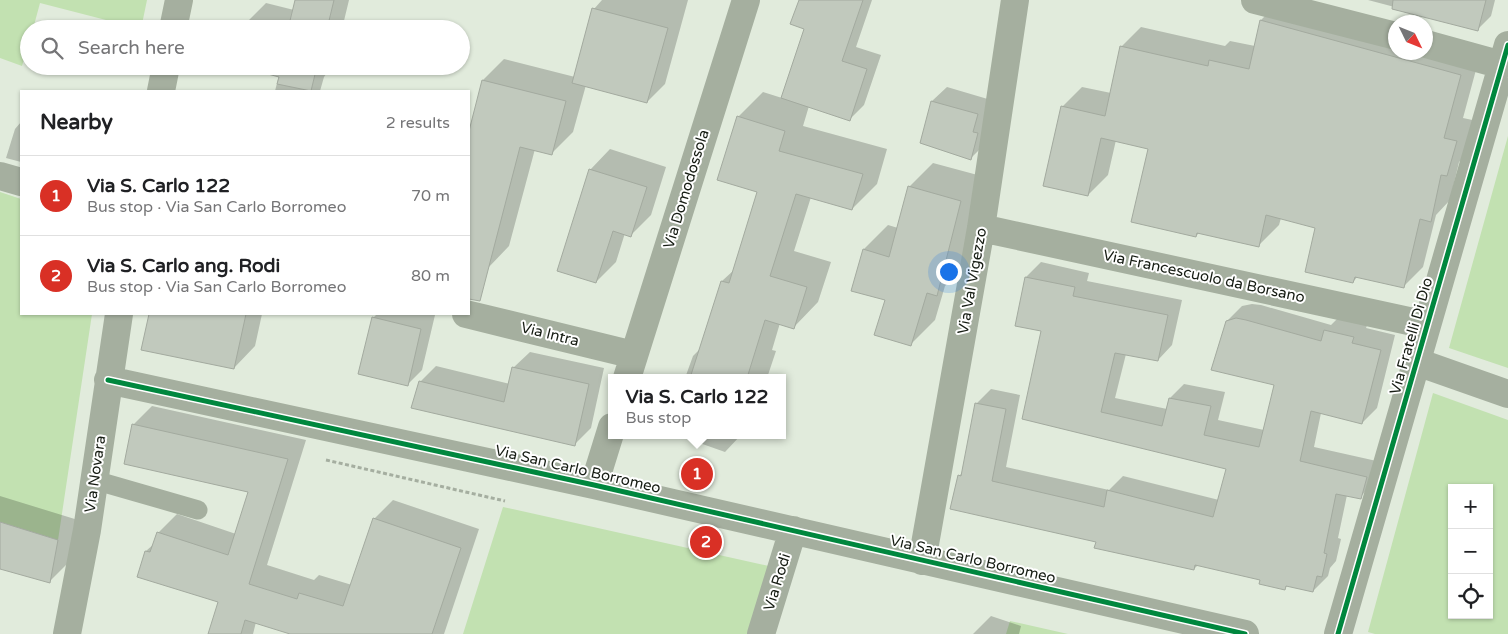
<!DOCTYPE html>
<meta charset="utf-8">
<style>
:root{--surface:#fff;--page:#f6f6f6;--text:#202124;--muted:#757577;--line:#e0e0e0;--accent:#d93025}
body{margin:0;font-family:"Varela Round",sans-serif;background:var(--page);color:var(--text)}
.controls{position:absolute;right:15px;bottom:15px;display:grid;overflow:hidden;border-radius:0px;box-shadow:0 1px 4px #0004}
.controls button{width:45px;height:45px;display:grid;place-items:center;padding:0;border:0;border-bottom:1px solid var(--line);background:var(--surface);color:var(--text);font:25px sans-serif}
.compass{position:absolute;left:1388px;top:15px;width:45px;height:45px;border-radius:50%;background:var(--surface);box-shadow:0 1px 4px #0004;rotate:133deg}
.you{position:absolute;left:948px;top:271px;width:18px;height:18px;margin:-12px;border:4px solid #fff;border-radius:50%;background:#1a73e8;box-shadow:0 0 0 8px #1a73e833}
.badge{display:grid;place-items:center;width:32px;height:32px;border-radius:50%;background:var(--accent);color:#fff;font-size:16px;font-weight:700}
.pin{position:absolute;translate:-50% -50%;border:2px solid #fff;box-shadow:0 1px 5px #0006}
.popup{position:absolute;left:608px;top:374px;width:178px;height:65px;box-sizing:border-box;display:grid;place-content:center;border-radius:0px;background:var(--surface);filter:drop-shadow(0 1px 4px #0005);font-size:16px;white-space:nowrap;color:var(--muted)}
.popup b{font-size:19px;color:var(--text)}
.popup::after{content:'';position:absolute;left:50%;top:100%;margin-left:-10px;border:10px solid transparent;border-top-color:var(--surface)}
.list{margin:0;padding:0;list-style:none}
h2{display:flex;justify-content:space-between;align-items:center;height:65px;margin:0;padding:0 20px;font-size:21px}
h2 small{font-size:16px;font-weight:400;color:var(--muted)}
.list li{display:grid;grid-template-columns:32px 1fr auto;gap:15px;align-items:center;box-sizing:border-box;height:80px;padding:0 20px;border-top:1px solid var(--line)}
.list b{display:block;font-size:19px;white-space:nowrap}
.list p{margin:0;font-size:16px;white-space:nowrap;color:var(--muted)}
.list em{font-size:16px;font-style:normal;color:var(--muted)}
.icon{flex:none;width:28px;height:28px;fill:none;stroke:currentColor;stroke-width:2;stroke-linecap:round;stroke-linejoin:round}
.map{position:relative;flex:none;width:1508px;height:634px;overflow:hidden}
.search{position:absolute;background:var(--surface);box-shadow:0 1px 4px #0004;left:20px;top:20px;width:450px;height:55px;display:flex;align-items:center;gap:12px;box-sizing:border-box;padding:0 18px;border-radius:28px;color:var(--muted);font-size:19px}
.panel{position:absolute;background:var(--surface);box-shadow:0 1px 4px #0004;left:20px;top:90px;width:450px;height:225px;border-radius:0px}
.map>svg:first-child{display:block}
.green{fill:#c2e1b1;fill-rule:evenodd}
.shadow{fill:#0003}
.building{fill:#c1c9bd;stroke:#a3aa9f}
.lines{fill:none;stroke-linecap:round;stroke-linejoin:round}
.path{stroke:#a5aea0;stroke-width:3;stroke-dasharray:4 2.5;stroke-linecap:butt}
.lane{stroke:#a5af9f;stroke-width:19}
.street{stroke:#a5af9f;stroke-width:28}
.cycleway-casing{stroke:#fff;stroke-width:8}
.cycleway{stroke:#00873e;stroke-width:5}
.labels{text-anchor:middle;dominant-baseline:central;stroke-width:4;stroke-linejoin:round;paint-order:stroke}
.street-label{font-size:15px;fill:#161c13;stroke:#fff}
</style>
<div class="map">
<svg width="1508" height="634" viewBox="0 0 1508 634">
<rect width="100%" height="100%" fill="#e1ebdc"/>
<path class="green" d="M0,0H147L141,29L40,3L33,29H29V42L22,66L0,58Z
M1508,136V368L1449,348Z
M0,192L21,199V314H92L58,540L0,522Z
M1433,393L1508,420V634H1375L1368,632ZM1452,488H1489V615H1452Z
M503,507L769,566L747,634H463Z
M1010,621L1068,634H1006Z"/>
<path class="shadow" d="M296,0H349L342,29H243L244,25L266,3L294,10Z
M602,0H688L665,84L647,102L586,85L573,132L552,153L535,149L509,246L488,268L469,263V136L483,80L504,59L575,77L594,9Z
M800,0H872L856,47L881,55L864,105L850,119L809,106L803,126L887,149L877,184L852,209L811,197L794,251L831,262L818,302L794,327L780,323L772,350L776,351L767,378H685L693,356L701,348L722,281L734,270L759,191L738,117L763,92L782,98L806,28Z
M1281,0L1396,32V52L1480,55L1463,118L1477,121L1466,155L1459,162L1450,200L1436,215L1423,267L1403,287L1358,276L1353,282L1316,227L1281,218L1279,225L1259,245L1200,232L1196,236L1150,148L1116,140L1108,175L1088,195L1062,107L1082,87L1111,93L1121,47L1141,27L1225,46L1230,41L1255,46L1261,20Z
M1368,0H1495L1491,16L1478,29Z
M243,66H332L324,77L320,91H275L279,75Z
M947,87L991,100L985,144L970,159L921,143L932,101Z
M21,122V162L6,158L15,129Z
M610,149L666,167L651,215L631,235L625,233L616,262L596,282L590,170Z
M933,163L985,177L961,271L945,286L935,320L911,344L887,299L864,249L888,225L898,228L909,187Z
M1041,262L1089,273L1087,281L1182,300L1172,345L1158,360L1126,354L1115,398L1167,409L1170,398L1184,384L1225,392L1218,420L1264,430L1276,384L1227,321L1242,306L1252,304L1261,305L1331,325L1340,316L1368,323L1366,328L1395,335L1377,408L1362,423L1321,413L1314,447L1381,462L1375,482L1360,497L1347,495L1338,538L1341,539L1336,561L1330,568L1328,576L1313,591L1288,585L1284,589L1262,579L1198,565L1194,569L1097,541L959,476L963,472L976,404L991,389L1020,395L1006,467L1109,490L1123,476L1219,500L1228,468L1023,419L1042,330L1016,325L1026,277Z
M150,314H262L255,346L234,368L143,349Z
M377,314L435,315L422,370L407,385L373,318Z
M530,352L604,368L591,428L575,444L420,382L436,366L510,384L513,368Z
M152,406L306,440L267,565L314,580L319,575L352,585L374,519L393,500L479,529L444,634H294L256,622L253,634H210L220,601L138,576L146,551L155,543L158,533L177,514L236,534L250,491L133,425Z
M677,435H741L725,452Z
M0,496L78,520L69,562L49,582L0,568Z
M991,616L1021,626L1019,634H973Z"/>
<path class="building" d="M295,0H334L327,29H288Z
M799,0H863L842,61L867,69L850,121L781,98L804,29L790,24Z
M1393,0H1486L1478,31L1392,9Z
M592,8L668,28L647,103L572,83Z
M1260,20L1461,75L1444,138L1457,141L1447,176L1441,175L1431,222L1420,219L1404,288L1355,277L1353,283L1305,272L1315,228L1266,215L1259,247L1197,233L1196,237L1131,222L1148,149L1101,138L1088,196L1043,186L1061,106L1105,116L1120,46L1208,66L1209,60L1249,69Z
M238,66H317L311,91L277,84L279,77Z
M482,80L566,101L552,155L520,147L480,301L469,299V131Z
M931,101L978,114L973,132L978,133L971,160L920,143Z
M737,116L785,131L779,151L863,174L852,210L796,194L770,276L807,287L794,329L765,320L747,378H690L721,281L729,283L757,192L717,180Z
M589,169L647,187L631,237L613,231L596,283L557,271Z
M908,186L961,201L937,296L927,293L911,346L874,335L885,300L851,291L863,249L889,257Z
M1025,277L1075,287L1073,296L1168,315L1158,361L1115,353L1101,412L1162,426L1169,398L1211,406L1204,435L1259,447L1274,385L1211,370L1226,321L1236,318L1246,320L1321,341L1324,330L1354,337L1352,343L1381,350L1362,424L1311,411L1300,461L1367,477L1361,499L1336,494L1324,553L1327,554L1322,577L1317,576L1313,592L1286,586L1285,590L1259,584L1260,580L1195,565L1194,570L1094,548L1096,542L950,509L958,475L961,476L975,403L1006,409L992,481L1104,507L1107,490L1213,517L1226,469L1022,419L1041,331L1015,326Z
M149,314H246L234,369L141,350Z
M372,317L421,329L408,386L358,374Z
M512,367L589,384L575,446L411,408L419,381L504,402Z
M132,424L288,459L249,584L297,599L299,593L343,606L373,518L461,548L432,634H290L245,620L241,634H208L218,602L137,577L145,551L150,552L157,532L228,555L248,492L124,464Z
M0,522L58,540L50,583L0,569Z"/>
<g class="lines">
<path class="path" d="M326,460L505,501"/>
<path class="lane" d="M94,480L198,510"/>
<path class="street" d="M1255,0L1396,36
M173,29L179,0
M1426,44L1502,65
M161,91L166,66
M0,176L21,182
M981,228L1427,325
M466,314L634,355
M1417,362L1508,394
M627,378L746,0
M108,380L594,485L1245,634
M594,485L612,427
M922,561L981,228L1015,0
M67,634L87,530L119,314
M761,634L793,530
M1338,634L1508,45"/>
<defs>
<path id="cycleway" d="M108,380L594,485L1245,634
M1338,634L1508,45"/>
</defs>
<use href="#cycleway" class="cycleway-casing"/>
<use href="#cycleway" class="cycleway"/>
</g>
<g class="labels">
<g class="street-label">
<text transform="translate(686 189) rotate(-73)">Via Domodossola</text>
<text transform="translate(1204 276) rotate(12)">Via Francescuolo da Borsano</text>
<text transform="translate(972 281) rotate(-80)">Via Val Vigezzo</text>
<text transform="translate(550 334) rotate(14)">Via Intra</text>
<text transform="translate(1411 336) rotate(-74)">Via Fratelli Di Dio</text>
<text transform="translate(578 469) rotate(13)">Via San Carlo Borromeo</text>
<text transform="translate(95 474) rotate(-82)">Via Novara</text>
<text transform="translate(973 559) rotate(13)">Via San Carlo Borromeo</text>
<text transform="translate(777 582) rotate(-73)">Via Rodi</text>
</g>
</g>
</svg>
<div class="controls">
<button>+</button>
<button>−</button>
<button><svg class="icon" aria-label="locate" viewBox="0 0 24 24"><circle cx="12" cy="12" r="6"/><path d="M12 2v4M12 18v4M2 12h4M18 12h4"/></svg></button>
</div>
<svg class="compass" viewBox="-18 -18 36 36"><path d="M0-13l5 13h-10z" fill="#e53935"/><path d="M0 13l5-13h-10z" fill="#757577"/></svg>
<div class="you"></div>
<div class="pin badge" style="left:697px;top:474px">1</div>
<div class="popup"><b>Via S. Carlo 122</b>Bus stop</div>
<div class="pin badge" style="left:706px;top:542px">2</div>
<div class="search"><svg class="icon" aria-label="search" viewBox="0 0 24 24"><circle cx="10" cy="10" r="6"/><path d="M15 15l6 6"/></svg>Search here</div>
<section class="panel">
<h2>Nearby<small>2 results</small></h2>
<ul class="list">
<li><span class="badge">1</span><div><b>Via S. Carlo 122</b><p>Bus stop · Via San Carlo Borromeo</p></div><em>70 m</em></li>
<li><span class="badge">2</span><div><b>Via S. Carlo ang. Rodi</b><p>Bus stop · Via San Carlo Borromeo</p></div><em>80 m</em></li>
</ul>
</section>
</div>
